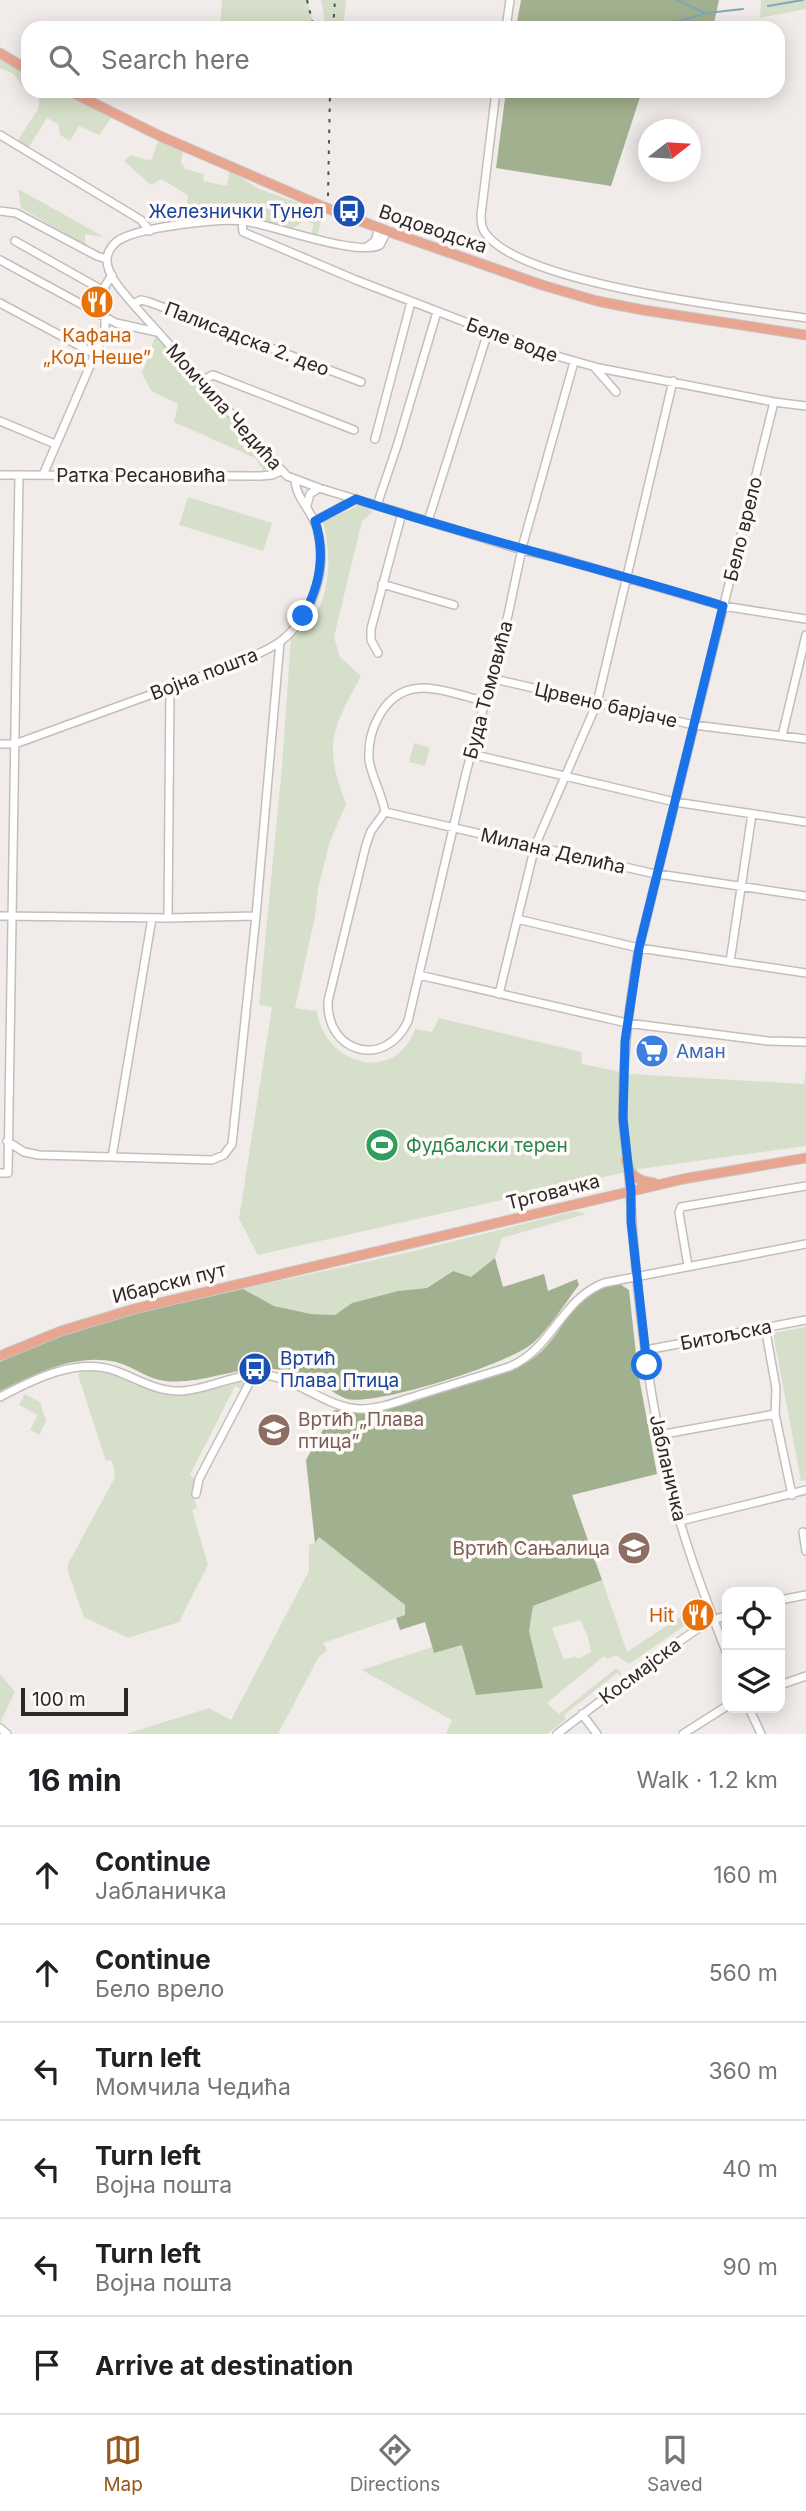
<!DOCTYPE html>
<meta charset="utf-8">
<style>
:root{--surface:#fff;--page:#f6f6f6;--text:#202124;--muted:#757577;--line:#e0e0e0;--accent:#95571b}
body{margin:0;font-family:Inter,sans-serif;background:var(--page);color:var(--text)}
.controls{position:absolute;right:21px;bottom:21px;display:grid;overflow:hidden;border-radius:14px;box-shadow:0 4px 18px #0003}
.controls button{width:63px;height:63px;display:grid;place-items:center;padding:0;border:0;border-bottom:2px solid var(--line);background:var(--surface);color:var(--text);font:35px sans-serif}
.compass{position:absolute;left:638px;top:119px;width:63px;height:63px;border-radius:50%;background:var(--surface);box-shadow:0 4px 18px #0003;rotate:73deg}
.scale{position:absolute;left:21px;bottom:18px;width:107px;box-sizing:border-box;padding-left:7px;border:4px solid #2b2928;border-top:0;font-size:19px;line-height:24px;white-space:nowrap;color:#2b2928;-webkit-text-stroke:5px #fffaf7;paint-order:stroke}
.stop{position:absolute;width:21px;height:21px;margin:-16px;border:5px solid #1a73e8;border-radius:50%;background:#fff}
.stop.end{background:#1a73e8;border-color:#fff;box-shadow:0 2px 7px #0008}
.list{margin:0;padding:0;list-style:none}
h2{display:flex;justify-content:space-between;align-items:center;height:91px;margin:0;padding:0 28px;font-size:30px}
h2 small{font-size:23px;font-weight:400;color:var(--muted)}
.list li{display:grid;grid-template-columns:46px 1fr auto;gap:21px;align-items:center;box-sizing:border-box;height:98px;padding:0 28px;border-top:2px solid var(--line)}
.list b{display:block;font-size:26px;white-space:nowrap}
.list p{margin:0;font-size:23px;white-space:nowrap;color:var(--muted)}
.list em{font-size:23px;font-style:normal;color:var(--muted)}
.icon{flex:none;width:38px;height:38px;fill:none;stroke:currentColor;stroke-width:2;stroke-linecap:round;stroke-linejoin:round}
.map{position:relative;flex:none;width:806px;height:1734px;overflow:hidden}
.search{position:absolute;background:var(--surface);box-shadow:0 4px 18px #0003;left:21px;right:21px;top:21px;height:77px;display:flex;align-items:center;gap:18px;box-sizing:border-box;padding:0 24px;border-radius:21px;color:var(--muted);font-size:26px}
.sheet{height:679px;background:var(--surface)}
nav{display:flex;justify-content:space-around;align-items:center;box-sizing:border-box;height:98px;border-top:2px solid var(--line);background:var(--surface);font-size:19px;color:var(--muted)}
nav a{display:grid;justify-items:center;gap:4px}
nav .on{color:var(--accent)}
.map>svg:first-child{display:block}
.green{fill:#d6dfc9;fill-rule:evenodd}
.forest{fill:#a1b08e}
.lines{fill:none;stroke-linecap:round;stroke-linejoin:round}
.stream{stroke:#80a7b8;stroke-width:2}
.minor-casing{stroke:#c3bebb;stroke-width:10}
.major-casing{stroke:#c8c7c7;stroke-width:11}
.minor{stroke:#fff;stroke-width:7}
.major{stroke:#e8a590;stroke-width:9}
.rail{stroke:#52504e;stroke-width:2;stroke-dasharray:3.5 7;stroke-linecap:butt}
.route{stroke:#1a73e8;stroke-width:9}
.labels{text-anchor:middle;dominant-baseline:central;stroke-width:7;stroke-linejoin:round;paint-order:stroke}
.transit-label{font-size:19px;fill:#164399;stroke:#fffaf7;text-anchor:end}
.street-label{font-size:19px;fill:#2b2928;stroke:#fffaf7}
.food-label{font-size:19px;fill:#c56008;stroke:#fffaf7}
.shop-label{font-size:19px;fill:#366cbe;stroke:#fffaf7;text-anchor:start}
.leisure-label{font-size:19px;fill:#27864d;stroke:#fffaf7;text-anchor:start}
.education-label{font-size:19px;fill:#785e54;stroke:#fffaf7;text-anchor:start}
</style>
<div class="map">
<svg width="806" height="1734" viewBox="0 0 806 1734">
<rect width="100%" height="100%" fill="#f1ecea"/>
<path class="green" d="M222,0H307L314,26L312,28H220Z
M321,0H346L343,28H326Z
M761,0H806V9L760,18Z
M0,53L28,70V90L24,89L14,74L0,68Z
M40,91H69L115,113L99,135L79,126L70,141L60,135L58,124L47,118L27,150L16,143L38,109Z
M160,136L184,146L181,162L185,169L204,174L203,181L227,186L230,166L242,171L240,177L259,189L313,208L318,211L316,218L321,220L318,234L312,233L313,224L304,220L294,228L243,216L238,207L212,210L209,216L185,221L188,195L161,179L151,185L124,161L131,155L151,161Z
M18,189L104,237L85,234V245L21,208Z
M157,332L281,471L267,476L255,458L174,422L178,404L151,391L142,373Z
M188,497L272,523L263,551L179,525Z
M361,504L373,512L362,521L334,637L340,657L361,676C332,730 323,744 346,804L329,844L318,889L315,916L295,1008L317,1011C324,1065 396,1085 415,1029L432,1032L439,1018L581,1052L582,1064L630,1074L804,1084L806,1067V1146L639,1169L258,1255L239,1219L272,1007L259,1005L282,766L291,638C297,634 304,630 309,624C331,597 332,555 323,522Z
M414,743L430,748L425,766L409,762Z
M575,1211L586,1214L502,1238L495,1258L471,1277L452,1271L426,1288L398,1291L352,1303L335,1315L311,1314L274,1306L243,1289L410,1252Z
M806,1327V1480L801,1481L773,1333Z
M95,1369C113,1372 128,1381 145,1388C178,1401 209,1390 241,1381L244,1384L241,1389L235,1386L190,1475L195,1479L192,1491L197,1508L192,1510L208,1565L179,1622L128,1638L84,1617L68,1572V1564L114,1479L115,1471L111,1460L106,1461L78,1375L81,1370Z
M25,1394L40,1402L46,1421L39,1435L30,1430L38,1415L19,1405Z
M318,1536L405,1605V1615L323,1643L327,1650L318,1658L278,1734H126L209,1708L231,1720L309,1571V1545L315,1543Z
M602,1580L627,1652L689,1611L697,1624L693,1626L690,1622L629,1664L616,1655L607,1659L604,1656L547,1703L559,1714L615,1669L613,1667L621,1672V1677L617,1673L564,1715L566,1719L547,1734H446L452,1720L362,1670L432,1647L434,1653L462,1645L543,1688L529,1631L533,1606ZM580,1620L588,1637L591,1652L577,1659L576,1656L564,1660L552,1628Z
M0,1674L15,1692L0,1723Z"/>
<path class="forest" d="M521,0H719L713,28H516Z
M506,91H642L611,186L496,168Z
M495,1258L503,1287L544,1274L548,1291L577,1279L579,1285C565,1303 549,1329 533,1343C509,1364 377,1406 347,1399C341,1397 334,1392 328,1389C310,1380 295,1371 274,1369C237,1365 204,1385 165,1381C147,1379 133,1366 116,1362C75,1353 36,1374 0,1391V1362C76,1323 161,1308 243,1289L274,1306L311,1314L335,1315L352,1303L398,1291L427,1288L453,1271L471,1277Z
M620,1284L629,1290L638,1372L657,1474L572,1495L602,1580L533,1606L529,1631L543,1688L476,1695L462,1645L434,1653L425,1622L400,1630L396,1618L405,1615V1605L319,1537L315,1543L306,1460L334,1410L363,1412L393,1408L508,1372C520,1367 531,1361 541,1352C572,1322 569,1293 620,1284Z"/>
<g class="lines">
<path class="stream" d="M677,0L705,13
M768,6L803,0
M654,28L707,13L743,9"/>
<defs>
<path id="minor" d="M506,28L510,0
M496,91L481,215C481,221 481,226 484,231C515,284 744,309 806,318
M0,135L141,220L150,231
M0,211L16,213L97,256L107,259
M242,221L243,232L356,280L543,352L599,368L774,402L806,406
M387,231L380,245C358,257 273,225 244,221C220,218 145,227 123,238C115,241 108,250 107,258C106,275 123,292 133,304L287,476L319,488L522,550L555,557L723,606L806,619
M15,241L104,291
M368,246L375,241L379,228
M0,260L116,323L157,332
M0,303L95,354
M133,304L141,300L149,302L361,382
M595,368L616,392
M201,381L213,375L354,430
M0,421L55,444
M375,439L411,302
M0,475L260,476L272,475L281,471
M43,475L105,331V286L112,275
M307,505L310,494L319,488
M377,505L397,446L437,312
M315,521L356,499
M428,521L488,332
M382,584L454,605
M378,653L371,640V629L402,513
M490,678L694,725L806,739
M484,701C444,692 403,670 378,718C371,731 368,745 369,760C372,778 382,794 385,812L371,831L366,845L328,1001C326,1054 386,1069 408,1021L466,773L508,615L523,544L574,362
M782,736L806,635
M0,744H15L232,665C248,658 266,652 281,641C314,615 328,569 317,528C312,511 295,497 295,479
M471,754L675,802L806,822
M385,812L651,873L806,896
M0,916L168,918L256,916
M168,918L170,688
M517,919L639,948L806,973
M730,962L752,814
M419,975L627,1023L768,1041L806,1042
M499,994L535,846L597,703L673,381
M7,1141L24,1152L39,1155L112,1157L152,918
M112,1157L212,1160L224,1155L232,1144L256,916L280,642
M0,1173H8L19,475
M688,1266L679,1213L681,1207L806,1186
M765,1327L776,1388L775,1414L792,1495
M646,1350L806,1320
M0,1397C34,1379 77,1357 116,1371C138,1379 157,1392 182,1391C212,1389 240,1370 271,1376C302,1382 328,1408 360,1409C382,1409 402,1400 422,1394C451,1385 480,1376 509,1367C553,1349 560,1300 604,1283L806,1244
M659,1435L775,1414
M196,1494L199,1479L253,1376
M680,1521L806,1490
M803,1532L806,1551
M780,1600L806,1595
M727,1654C708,1605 689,1556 675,1504C648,1402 636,1295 630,1190C629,1166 624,1141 623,1117C622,1060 629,1004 639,948L774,402
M780,1685L806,1676
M749,1708L761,1734
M582,1714L597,1734
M0,1728L7,1734
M557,1734L674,1645L706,1623L727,1615
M683,1734L727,1706"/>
<path id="major" d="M0,53L28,70
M69,91L160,136L324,207L387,231L542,285L597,301L643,310L806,335
M626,1160C630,1176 638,1181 654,1183
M0,1356L61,1331L134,1309L683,1179L806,1158"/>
</defs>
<use href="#minor" class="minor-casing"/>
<use href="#major" class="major-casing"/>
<use href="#minor" class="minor"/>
<use href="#major" class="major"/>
<path class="rail" d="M307,0L314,28
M333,28L335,0
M328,196L330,91"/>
</g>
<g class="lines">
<path class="route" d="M303,616C320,586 326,555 315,521L356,499C477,539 601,568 723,606L639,948L625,1041L623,1119L631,1191V1222L647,1365"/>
</g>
<defs>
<symbol id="bus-disc" viewBox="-11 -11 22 22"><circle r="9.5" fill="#1a4fb4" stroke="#fffaf7"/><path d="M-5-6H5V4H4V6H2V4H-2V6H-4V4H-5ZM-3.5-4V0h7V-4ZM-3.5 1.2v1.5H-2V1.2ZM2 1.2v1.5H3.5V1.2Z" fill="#fff"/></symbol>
<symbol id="restaurant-disc" viewBox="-11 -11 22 22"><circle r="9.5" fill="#e8710a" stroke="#fffaf7"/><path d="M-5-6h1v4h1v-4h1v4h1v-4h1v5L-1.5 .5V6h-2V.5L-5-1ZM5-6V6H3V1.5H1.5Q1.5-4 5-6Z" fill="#fff"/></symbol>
<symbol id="supermarket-disc" viewBox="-11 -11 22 22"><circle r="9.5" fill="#3f7fe0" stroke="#fffaf7"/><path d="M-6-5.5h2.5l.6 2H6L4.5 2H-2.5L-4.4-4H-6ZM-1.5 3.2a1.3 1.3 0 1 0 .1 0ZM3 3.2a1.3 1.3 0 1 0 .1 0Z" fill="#fff"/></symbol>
<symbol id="stadium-disc" viewBox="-11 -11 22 22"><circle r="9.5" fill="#2e9e5b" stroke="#fffaf7"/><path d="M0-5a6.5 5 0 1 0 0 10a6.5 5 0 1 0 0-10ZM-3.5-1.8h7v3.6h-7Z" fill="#fff"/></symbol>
<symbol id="school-disc" viewBox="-11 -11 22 22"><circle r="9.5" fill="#8d6e63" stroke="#fffaf7"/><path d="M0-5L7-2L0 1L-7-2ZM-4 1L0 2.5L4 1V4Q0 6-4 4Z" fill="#fff"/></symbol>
</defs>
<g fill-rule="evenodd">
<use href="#bus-disc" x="330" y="192" width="38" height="38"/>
<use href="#restaurant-disc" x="78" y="283" width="38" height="38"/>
<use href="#supermarket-disc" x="633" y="1032" width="38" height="38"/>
<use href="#stadium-disc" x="363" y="1126" width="38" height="38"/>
<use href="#bus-disc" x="236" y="1350" width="38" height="38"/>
<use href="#school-disc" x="255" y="1411" width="38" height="38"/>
<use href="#school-disc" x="615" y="1529" width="38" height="38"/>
<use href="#restaurant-disc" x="679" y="1596" width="38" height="38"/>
</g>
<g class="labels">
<g class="transit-label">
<text x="324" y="211">Железнички Тунел</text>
<text x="280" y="1358" text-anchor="start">Вртић<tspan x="280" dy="22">Плава Птица</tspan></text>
</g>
<g class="street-label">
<text transform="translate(433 229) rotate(19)">Водоводска</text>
<text transform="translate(247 339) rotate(21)">Палисадска 2. део</text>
<text transform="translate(512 340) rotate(20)">Беле воде</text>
<text transform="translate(224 407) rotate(48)">Момчила Чедића</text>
<text x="141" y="475">Ратка Ресановића</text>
<text transform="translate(743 529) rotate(-76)">Бело врело</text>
<text transform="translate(204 674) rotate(-21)">Војна пошта</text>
<text transform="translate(488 690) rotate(-75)">Буда Томовића</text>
<text transform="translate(606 705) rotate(13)">Црвено барјаче</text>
<text transform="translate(553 851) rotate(13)">Милана Делића</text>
<text transform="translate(553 1192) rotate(-14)">Трговачка</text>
<text transform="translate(169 1283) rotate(-14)">Ибарски пут</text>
<text transform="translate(726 1335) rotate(-11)">Битољска</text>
<text transform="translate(668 1468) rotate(77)">Јабланичка</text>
<text transform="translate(640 1671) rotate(-37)">Космајска</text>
</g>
<g class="food-label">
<text x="97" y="335">Кафана<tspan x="97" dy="22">„Код Неше”</tspan></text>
<text x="674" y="1615" text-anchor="end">Hit</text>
</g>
<g class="shop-label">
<text x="676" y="1051">Аман</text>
</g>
<g class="leisure-label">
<text x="406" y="1145">Фудбалски терен</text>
</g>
<g class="education-label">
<text x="298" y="1419">Вртић „Плава<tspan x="298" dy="22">птица”</tspan></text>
<text x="610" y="1548" text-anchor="end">Вртић Сањалица</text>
</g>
</g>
</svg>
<div class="controls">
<button><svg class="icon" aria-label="locate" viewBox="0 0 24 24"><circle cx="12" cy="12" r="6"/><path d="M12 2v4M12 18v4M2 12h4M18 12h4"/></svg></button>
<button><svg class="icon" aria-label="layers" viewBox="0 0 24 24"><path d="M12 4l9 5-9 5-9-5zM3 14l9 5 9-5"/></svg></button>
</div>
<svg class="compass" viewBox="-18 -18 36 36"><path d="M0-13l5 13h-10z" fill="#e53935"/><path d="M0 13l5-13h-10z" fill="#757577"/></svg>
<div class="scale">100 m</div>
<div class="stop" style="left:647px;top:1365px"></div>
<div class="stop end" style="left:303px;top:616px"></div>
<div class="search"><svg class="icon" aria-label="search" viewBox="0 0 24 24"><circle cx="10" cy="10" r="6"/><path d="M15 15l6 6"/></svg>Search here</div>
</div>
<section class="sheet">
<h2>16 min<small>Walk · 1.2 km</small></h2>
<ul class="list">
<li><svg class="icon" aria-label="ahead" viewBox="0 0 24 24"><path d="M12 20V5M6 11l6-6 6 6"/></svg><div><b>Continue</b><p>Јабланичка</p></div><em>160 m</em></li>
<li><svg class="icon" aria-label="ahead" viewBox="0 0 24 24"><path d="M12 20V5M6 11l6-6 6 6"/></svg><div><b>Continue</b><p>Бело врело</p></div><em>560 m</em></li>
<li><svg class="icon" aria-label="left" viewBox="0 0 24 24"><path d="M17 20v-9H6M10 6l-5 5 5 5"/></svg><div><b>Turn left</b><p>Момчила Чедића</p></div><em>360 m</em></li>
<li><svg class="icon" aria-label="left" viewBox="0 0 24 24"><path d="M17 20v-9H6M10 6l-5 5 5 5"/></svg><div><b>Turn left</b><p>Војна пошта</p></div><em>40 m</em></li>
<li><svg class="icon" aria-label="left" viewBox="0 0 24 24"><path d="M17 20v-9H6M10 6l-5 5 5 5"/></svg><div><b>Turn left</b><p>Војна пошта</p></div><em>90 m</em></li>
<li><svg class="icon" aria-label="arrive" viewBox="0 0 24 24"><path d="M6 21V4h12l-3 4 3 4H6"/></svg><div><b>Arrive at destination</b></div></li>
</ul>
</section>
<nav>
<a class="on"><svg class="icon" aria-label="map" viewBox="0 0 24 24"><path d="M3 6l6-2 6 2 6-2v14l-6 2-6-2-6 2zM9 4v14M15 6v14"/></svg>Map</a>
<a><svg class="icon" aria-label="directions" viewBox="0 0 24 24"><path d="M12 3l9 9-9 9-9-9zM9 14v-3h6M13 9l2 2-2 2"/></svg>Directions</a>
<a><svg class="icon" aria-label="saved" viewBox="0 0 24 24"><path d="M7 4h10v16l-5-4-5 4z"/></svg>Saved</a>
</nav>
